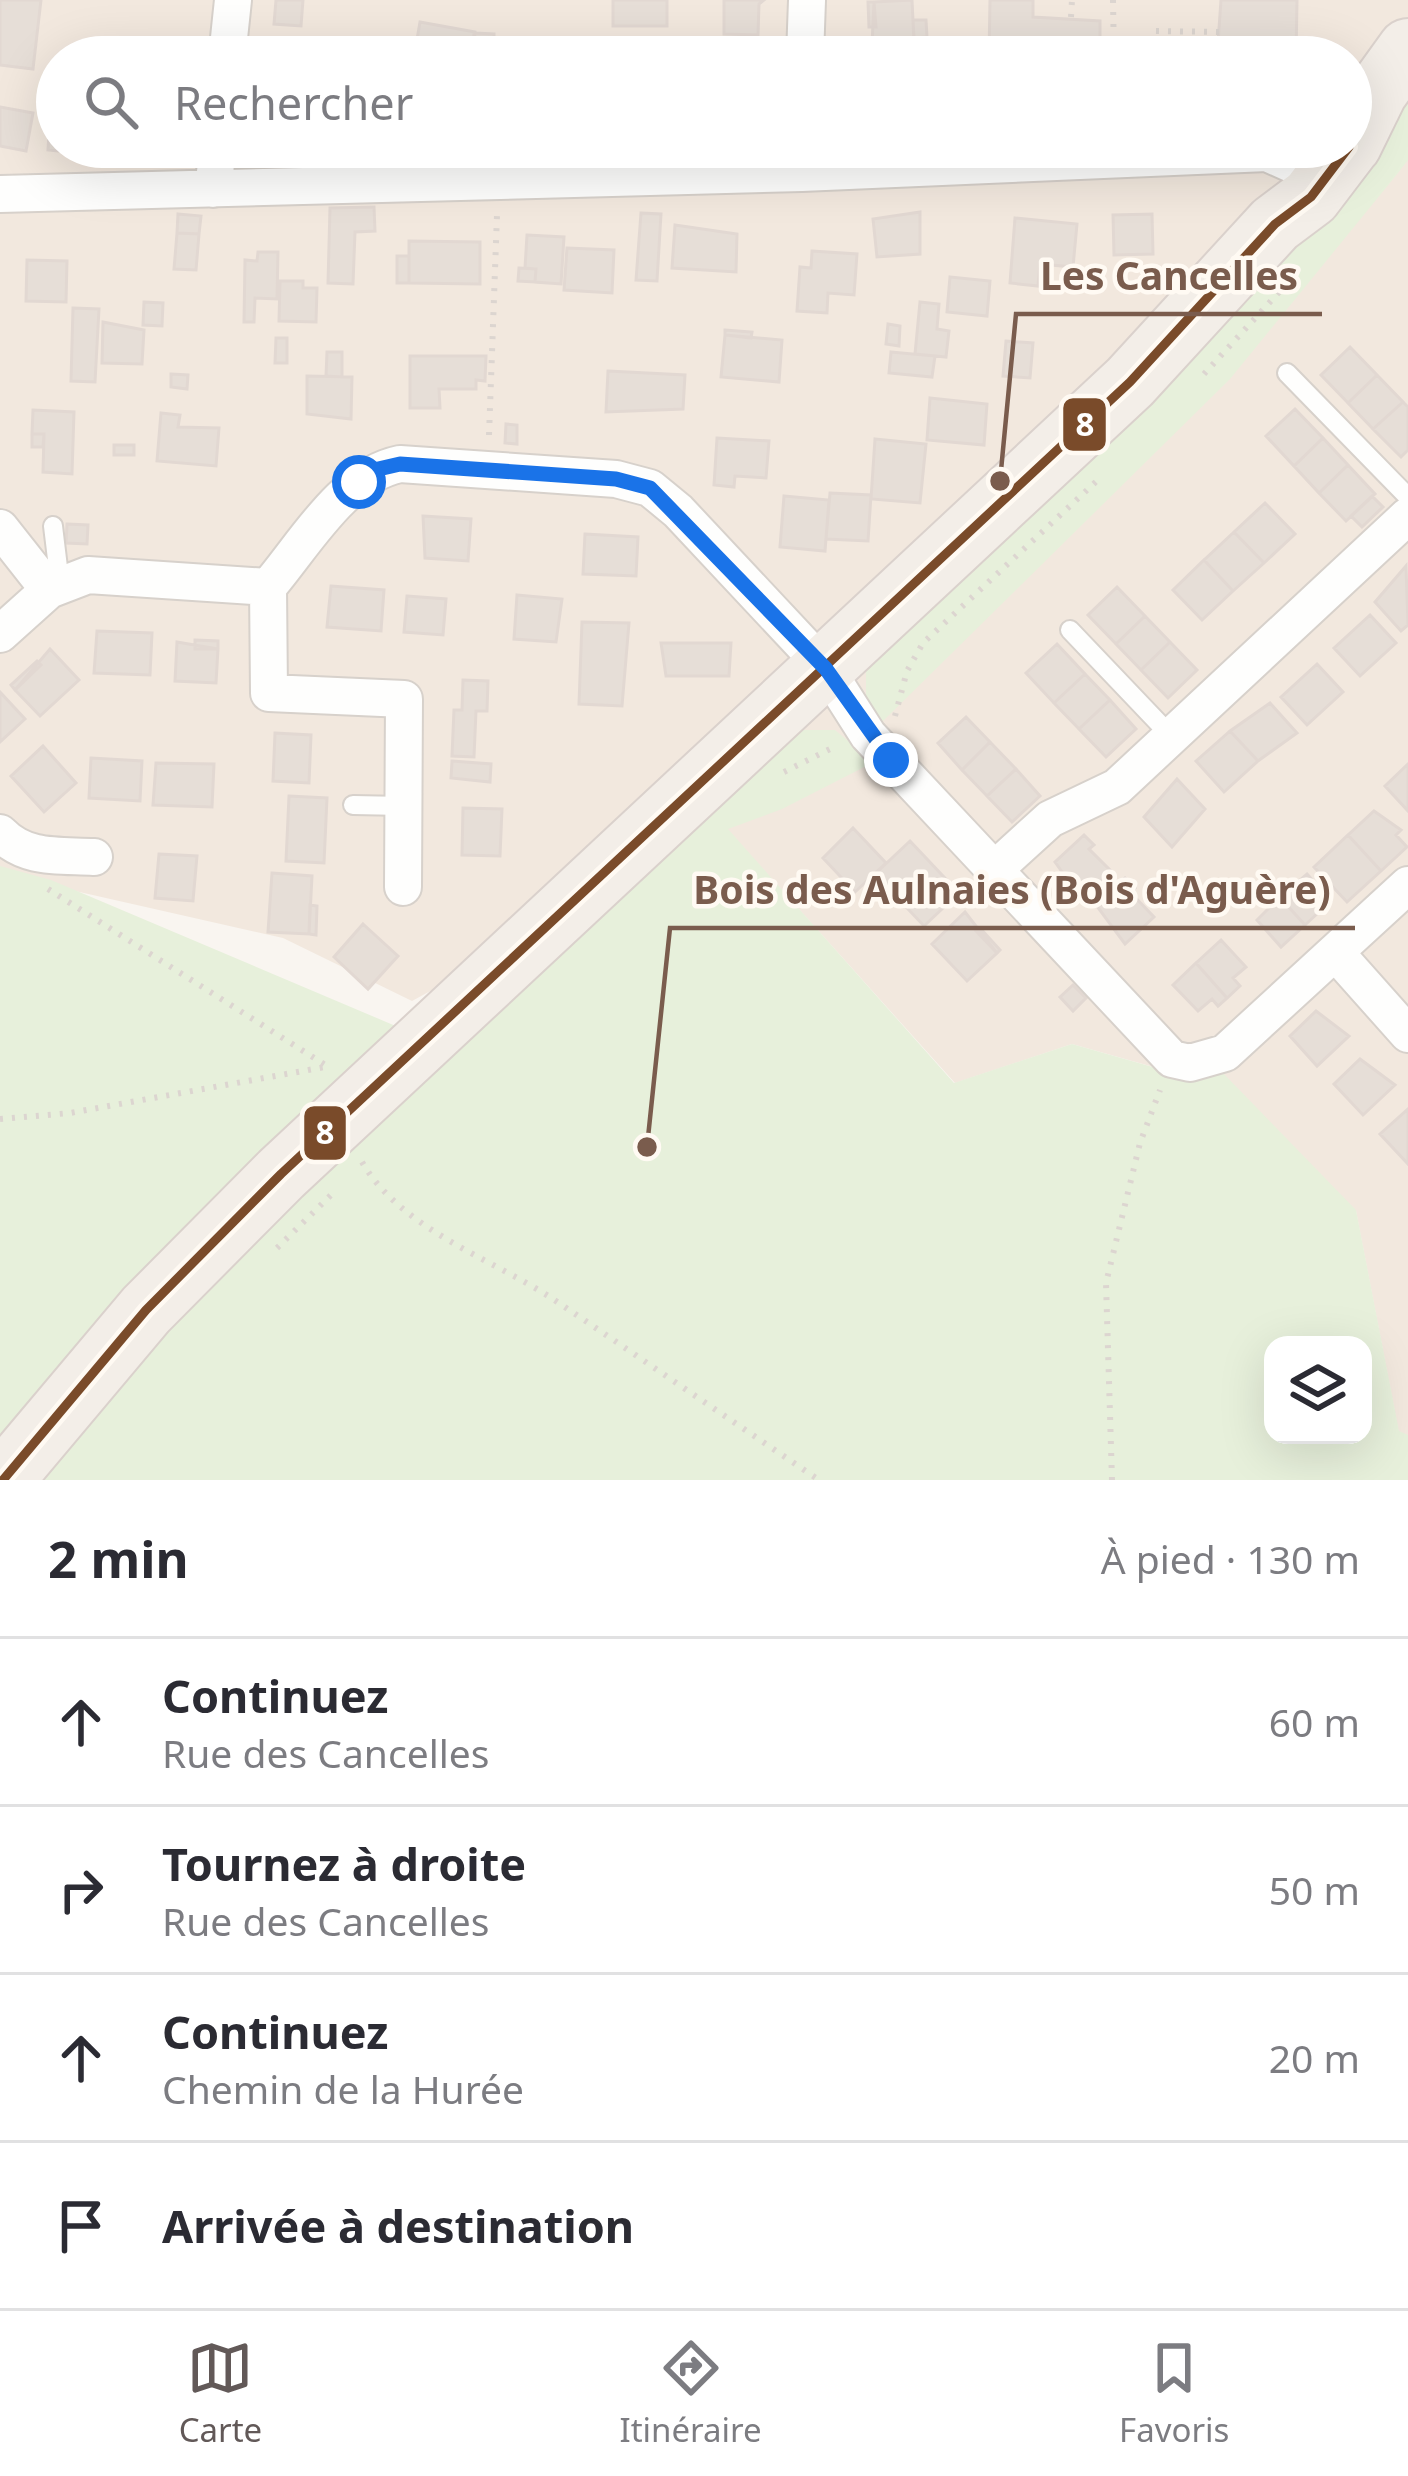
<!DOCTYPE html>
<html lang="fr">
<meta charset="utf-8">
<style>
:root{--surface:#fff;--page:#f2f2f3;--text:#2b2b33;--muted:#7c7c81;--line:#e1e1e2;--accent:#625958}
body{margin:0;font-family:"Noto Sans",sans-serif;background:var(--page);color:var(--text)}
.controls{position:absolute;right:36px;bottom:36px;display:grid;overflow:hidden;border-radius:24px;box-shadow:0 12px 48px #0002}
.controls button{width:108px;height:108px;display:grid;place-items:center;padding:0;border:0;border-bottom:3px solid var(--line);background:var(--surface);color:var(--text);font:60px sans-serif}
.stop{position:absolute;width:36px;height:36px;margin:-27px;border:9px solid #1a73e8;border-radius:50%;background:#fff}
.stop.end{background:#1a73e8;border-color:#fff;box-shadow:0 3px 12px #0008}
.list{margin:0;padding:0;list-style:none}
h2{display:flex;justify-content:space-between;align-items:center;height:156px;margin:0;padding:0 48px;font-size:51px}
h2 small{font-size:39px;font-weight:400;color:var(--muted)}
.list li{display:grid;grid-template-columns:78px 1fr auto;gap:36px;align-items:center;box-sizing:border-box;height:168px;padding:0 48px;border-top:3px solid var(--line)}
.list b{display:block;font-size:45px;white-space:nowrap}
.list p{margin:0;font-size:39px;white-space:nowrap;color:var(--muted)}
.list em{font-size:39px;font-style:normal;color:var(--muted)}
.icon{flex:none;width:66px;height:66px;fill:none;stroke:currentColor;stroke-width:2;stroke-linecap:round;stroke-linejoin:round}
.map{position:relative;flex:none;width:1408px;height:1480px;overflow:hidden}
.search{position:absolute;background:var(--surface);box-shadow:0 12px 48px #0002;left:36px;right:36px;top:36px;height:132px;display:flex;align-items:center;gap:30px;box-sizing:border-box;padding:0 42px;border-radius:66px;color:var(--muted);font-size:45px}
.sheet{height:828px;background:var(--surface)}
nav{display:flex;justify-content:space-around;align-items:center;box-sizing:border-box;height:168px;border-top:3px solid var(--line);background:var(--surface);font-size:33px;color:var(--muted)}
nav a{display:grid;justify-items:center;gap:6px}
nav .on{color:var(--accent)}
.map>svg:first-child{display:block}
.residential{fill:#f2e8de;fill-rule:evenodd}
.green{fill:#e7f0db;fill-rule:evenodd}
.building{fill:#e6ded7;stroke:#e2d8d2;stroke-width:3}
.lines{fill:none;stroke-linecap:round;stroke-linejoin:round}
.service-casing{stroke:#d7d1cb;stroke-width:22}
.minor-casing{stroke:#d7d1cb;stroke-width:40}
.primary-casing{stroke:#dad1cc;stroke-width:64}
.path{stroke:#dcd5d0;stroke-width:6;stroke-dasharray:3 9;stroke-linecap:butt}
.service{stroke:#fefefd;stroke-width:18}
.minor{stroke:#fefefd;stroke-width:36}
.primary{stroke:#f3eee8;stroke-width:60}
.bus-1-casing{stroke:#fffaf3;stroke-width:18}
.bus-1{stroke:#7a4b2a;stroke-width:9}
.route{stroke:#1a73e8;stroke-width:15}
.leader{fill:none;stroke:#7a5c4d;stroke-width:4.5}
.callout-dot{fill:#7a5c4d;stroke:#fffaf3;stroke-width:4.5}
.callout-label{font-size:39px;text-anchor:middle;font-weight:bold;fill:#7a5c4d;stroke:#fffaf3;stroke-width:9;stroke-linejoin:round;paint-order:stroke}
.line-badge{stroke:#fffaf3;stroke-width:4.5}
.badge-label{font-size:33px;text-anchor:middle;font-weight:bold;fill:#fff}
</style>
<div class="map">
<svg width="1408" height="1480" viewBox="0 0 1408 1480">
<rect width="100%" height="100%" fill="#f9f5f0"/>
<path class="residential" d="M0,0H1408V1480L1356,1211L1196,1079L1072,1044L955,1083L727,829L412,1001L283,938L0,874ZM57,57H1351V147H57Z"/>
<path class="green" d="M1408,76V160L1398,173L1230,379L883,721L866,704V664Z
M791,730H835L874,762L782,809L728,829L954,1083L1072,1044L1195,1079L1222,1072L1356,1210L1399,1431L1408,1435V1480H0V866L51,880L424,1038ZM1273,1345H1363V1435H1273Z"/>
<path class="building" d="M0,0H41L33,69L0,65Z
M276,0H303L301,26L274,24Z
M613,0H667V26H613Z
M724,0H764L759,4L758,35L724,34Z
M912,0L914,42L872,45L874,2Z
M990,0H1033V17L1100,21V57H989Z
M1221,0H1297L1296,57H1217Z
M868,2H874L876,27H869Z
M913,20H926L927,37L914,38Z
M420,22L475,32L473,57H414Z
M474,33L494,34V49L473,50Z
M313,39L357,42L356,57L312,50Z
M947,41H958V57H946Z
M312,50L350,52V57H312Z
M0,107L33,113L26,151L0,146Z
M49,132L57,133V147H68V152L48,150Z
M374,207L375,231L355,232L353,284L328,283L330,208Z
M920,212V254L877,257L873,219Z
M641,213L661,214L657,281L636,280Z
M178,214L201,216L199,234L177,233Z
M1152,214L1153,254L1114,255L1113,215Z
M1015,218L1077,224L1073,267L1040,264L1038,286L1010,283Z
M675,225L737,234L736,272L672,268Z
M177,233L199,234L196,270L174,269Z
M527,235L564,237L561,284L535,282L536,269L525,268Z
M409,241L480,242V284L409,283Z
M567,248L614,250L612,293L564,290Z
M812,251L857,254L854,295L828,293L827,313L797,311L800,267L811,268Z
M258,252H278L277,299L255,298L254,322H244L245,260L257,261Z
M397,256H409V283H397Z
M27,260L67,261L66,302L26,301Z
M519,268L536,269L535,282L518,281Z
M950,277L990,281L987,316L947,312Z
M280,281H303V288H317L316,322L279,321Z
M144,302L163,303L162,326L143,325Z
M920,302L939,304L937,329L949,331L946,357L915,354Z
M73,308L99,309L95,382L71,381Z
M103,322L144,330L142,364L102,363Z
M888,324L900,326L899,346L886,344Z
M725,330L752,332L751,338L725,335Z
M725,335L782,340L779,382L721,377Z
M276,338H287V363H275Z
M1006,341L1033,343L1030,378L1003,376Z
M1350,347L1377,375L1348,403L1321,375Z
M327,352H342V377L326,376Z
M891,352L935,356L932,377L889,373Z
M410,356H486L485,381L476,380V389H439L440,408H410Z
M608,371L685,375L683,409L606,412Z
M171,374L188,375L187,389L171,387Z
M1377,375L1403,402L1373,429L1348,403Z
M307,376L352,377L351,419L307,414Z
M930,398L987,404L984,445L927,440Z
M1403,402L1408,407V450L1401,457L1373,429Z
M1295,409L1323,438L1294,466L1266,436Z
M33,410L74,412L72,474L43,472L44,434H32Z
M161,413L180,415L178,427L219,428L216,466L157,461Z
M506,424L517,425V444L505,443Z
M32,434H44L43,447H32Z
M717,438L769,441L766,478L735,476L734,487L714,485Z
M1323,438L1348,465L1319,493L1294,466Z
M875,439L926,444L920,503L871,499Z
M114,445H134V455H114Z
M1348,465L1375,494L1346,521L1319,493Z
M830,493L871,495L868,541L826,539Z
M784,496L829,500L825,551L780,547Z
M1372,496L1383,507L1362,527L1351,516Z
M1265,503L1295,534L1264,563L1234,532Z
M423,516L471,519L468,561L425,558Z
M67,524L88,525L87,544L66,543Z
M1234,532L1264,563L1233,591L1204,560Z
M585,534L638,537L636,576L583,574Z
M1204,560L1233,591L1202,620L1173,590Z
M1406,566L1408,625L1401,631L1375,602Z
M331,586L384,590L381,631L327,627Z
M1117,587L1145,616L1116,644L1088,615Z
M517,595L562,599L556,642L514,639Z
M407,596L446,599L443,635L404,632Z
M1370,615L1396,643L1360,676L1334,648Z
M1145,616L1170,642L1141,670L1116,644Z
M582,622L629,623L622,706L579,704Z
M97,631L152,633L150,675L94,673Z
M195,640L218,641V649H195Z
M177,642L218,649L216,683L175,681Z
M1170,642L1197,670L1168,698L1141,670Z
M661,643H731L729,676H666Z
M1057,644L1085,674L1054,703L1026,673Z
M50,649L79,680L40,716L15,690Z
M37,661L41,665L15,690L11,685Z
M1317,664L1343,692L1307,725L1281,697Z
M1085,674L1110,700L1079,729L1054,703Z
M463,680L488,681L487,711H476L474,757L452,756L454,710H462Z
M0,692L25,719L0,742Z
M1110,700L1136,729L1106,757L1079,729Z
M1270,703L1297,733L1258,761L1230,731Z
M966,717L990,742L962,770L938,743Z
M1230,731L1258,761L1224,792L1196,761Z
M275,733L311,735L309,783L273,781Z
M990,742L1016,769L987,796L962,770Z
M43,746L76,783L44,812L11,776Z
M91,758L142,761L140,801L89,798Z
M452,761L491,764L490,782L451,778Z
M156,763L214,764L212,807L153,805Z
M1408,764V811L1385,786Z
M1016,769L1040,796L1012,822L987,796Z
M1177,779L1205,809L1172,847L1144,817Z
M289,796L327,798L324,863L286,861Z
M463,808L502,809L500,856L462,855Z
M1374,811L1401,830L1396,835L1407,847L1381,871L1348,835Z
M853,828L886,863L855,892L823,858Z
M1084,835L1094,845L1089,849L1113,873L1083,901L1055,862Z
M1348,835L1381,871L1347,902L1314,867Z
M910,841L959,893L924,926L875,874Z
M159,854L197,856L193,901L155,898Z
M272,873L312,876L309,934L268,932Z
M1307,874L1331,901L1305,925L1273,890L1285,880L1292,887Z
M1125,878L1135,888L1130,892L1154,917L1125,944L1096,905Z
M1273,890L1305,925L1281,947L1257,920L1272,905L1265,898Z
M310,905L317,906L316,935L309,934Z
M965,912L997,953L967,981L932,944Z
M363,924L398,956L368,989L334,957Z
M980,928L1000,950L997,953L976,931Z
M1221,940L1246,967L1233,978L1240,986L1227,998L1196,963Z
M1196,963L1227,998L1218,1006L1212,999L1198,1011L1173,985Z
M1073,985L1086,998L1073,1011L1060,997Z
M1316,1011L1349,1036L1317,1066L1290,1036Z
M1360,1059L1395,1085L1363,1115L1334,1084Z
M1408,1109V1164L1380,1134Z"/>
<g class="lines">
<defs>
<path id="service" d="M1287,373L1408,497
M53,526L60,584
M1070,630L1171,736
M353,805L404,806"/>
<path id="minor" d="M227,57L233,0
M805,57L807,0
M213,189L218,147
M0,194L802,173L1267,153L1325,179
M0,528L49,590
M268,587L269,693L404,699L403,887
M0,634L49,590L88,575L268,587C305,544 342,476 400,464L616,479L650,488L678,511L826,669L868,735L1172,1059L1190,1063L1225,1053L1408,885
M0,833C26,860 59,855 94,857
M994,870L1050,819L1117,787L1408,516
M1335,952L1408,1034"/>
<path id="primary" d="M1351,145L1377,92L1408,49
M3,1480L146,1310L281,1174L1130,382L1275,224L1311,197L1349,147"/>
</defs>
<use href="#service" class="service-casing"/>
<use href="#minor" class="minor-casing"/>
<use href="#primary" class="primary-casing"/>
<path class="path" d="M1113,0L1114,57
M1071,17L1072,0
M1156,31L1219,32
M1204,374L1280,291
M489,435L497,215
M895,716L907,671L923,643L1101,477
M784,772L836,746
M48,889L330,1068
M0,1119L70,1113L325,1067
M362,1162C401,1229 490,1258 553,1299C642,1359 730,1420 819,1480
M277,1248L332,1194
M1112,1480L1106,1283L1140,1143L1160,1090"/>
<use href="#service" class="service"/>
<use href="#minor" class="minor"/>
<use href="#primary" class="primary"/>
<defs>
<path id="bus-1" d="M3,1480L146,1310L281,1174L1130,382L1275,224L1311,197L1349,147"/>
</defs>
<use href="#bus-1" class="bus-1-casing"/>
<use href="#bus-1" class="bus-1"/>
</g>
<g class="lines">
<path class="route" d="M359,482L374,470L400,464L616,479L650,488L826,669L891,760"/>
</g>
<path class="leader" d="M1000 481L1016 314H1322M647 1147L670 928H1355"/>
<g class="callout-dot">
<circle cx="1000" cy="481" r="12"/>
<circle cx="647" cy="1147" r="12"/>
</g>
<g class="callout-label">
<text x="1169" y="290">Les Cancelles</text>
<text x="1012" y="904">Bois des Aulnaies (Bois d'Aguère)</text>
</g>
<g class="line-badge">
<rect x="1061" y="396" width="47" height="57" rx="12" fill="#7a4b2a"/>
<rect x="302" y="1104" width="46" height="58" rx="12" fill="#7a4b2a"/>
</g>
<g class="badge-label">
<text x="1085" y="436">8</text>
<text x="325" y="1144">8</text>
</g>
</svg>
<div class="controls">
<button><svg class="icon" aria-label="layers" viewBox="0 0 24 24"><path d="M12 4l9 5-9 5-9-5zM3 14l9 5 9-5"/></svg></button>
</div>
<div class="stop" style="left:359px;top:482px"></div>
<div class="stop end" style="left:891px;top:760px"></div>
<div class="search"><svg class="icon" aria-label="search" viewBox="0 0 24 24"><circle cx="10" cy="10" r="6"/><path d="M15 15l6 6"/></svg>Rechercher</div>
</div>
<section class="sheet">
<h2>2 min<small>À pied · 130 m</small></h2>
<ul class="list">
<li><svg class="icon" aria-label="ahead" viewBox="0 0 24 24"><path d="M12 20V5M6 11l6-6 6 6"/></svg><div><b>Continuez</b><p>Rue des Cancelles</p></div><em>60 m</em></li>
<li><svg class="icon" aria-label="right" viewBox="0 0 24 24"><path d="M7 20v-9h11M14 6l5 5-5 5"/></svg><div><b>Tournez à droite</b><p>Rue des Cancelles</p></div><em>50 m</em></li>
<li><svg class="icon" aria-label="ahead" viewBox="0 0 24 24"><path d="M12 20V5M6 11l6-6 6 6"/></svg><div><b>Continuez</b><p>Chemin de la Hurée</p></div><em>20 m</em></li>
<li><svg class="icon" aria-label="arrive" viewBox="0 0 24 24"><path d="M6 21V4h12l-3 4 3 4H6"/></svg><div><b>Arrivée à destination</b></div></li>
</ul>
</section>
<nav>
<a class="on"><svg class="icon" aria-label="map" viewBox="0 0 24 24"><path d="M3 6l6-2 6 2 6-2v14l-6 2-6-2-6 2zM9 4v14M15 6v14"/></svg>Carte</a>
<a><svg class="icon" aria-label="directions" viewBox="0 0 24 24"><path d="M12 3l9 9-9 9-9-9zM9 14v-3h6M13 9l2 2-2 2"/></svg>Itinéraire</a>
<a><svg class="icon" aria-label="saved" viewBox="0 0 24 24"><path d="M7 4h10v16l-5-4-5 4z"/></svg>Favoris</a>
</nav>
